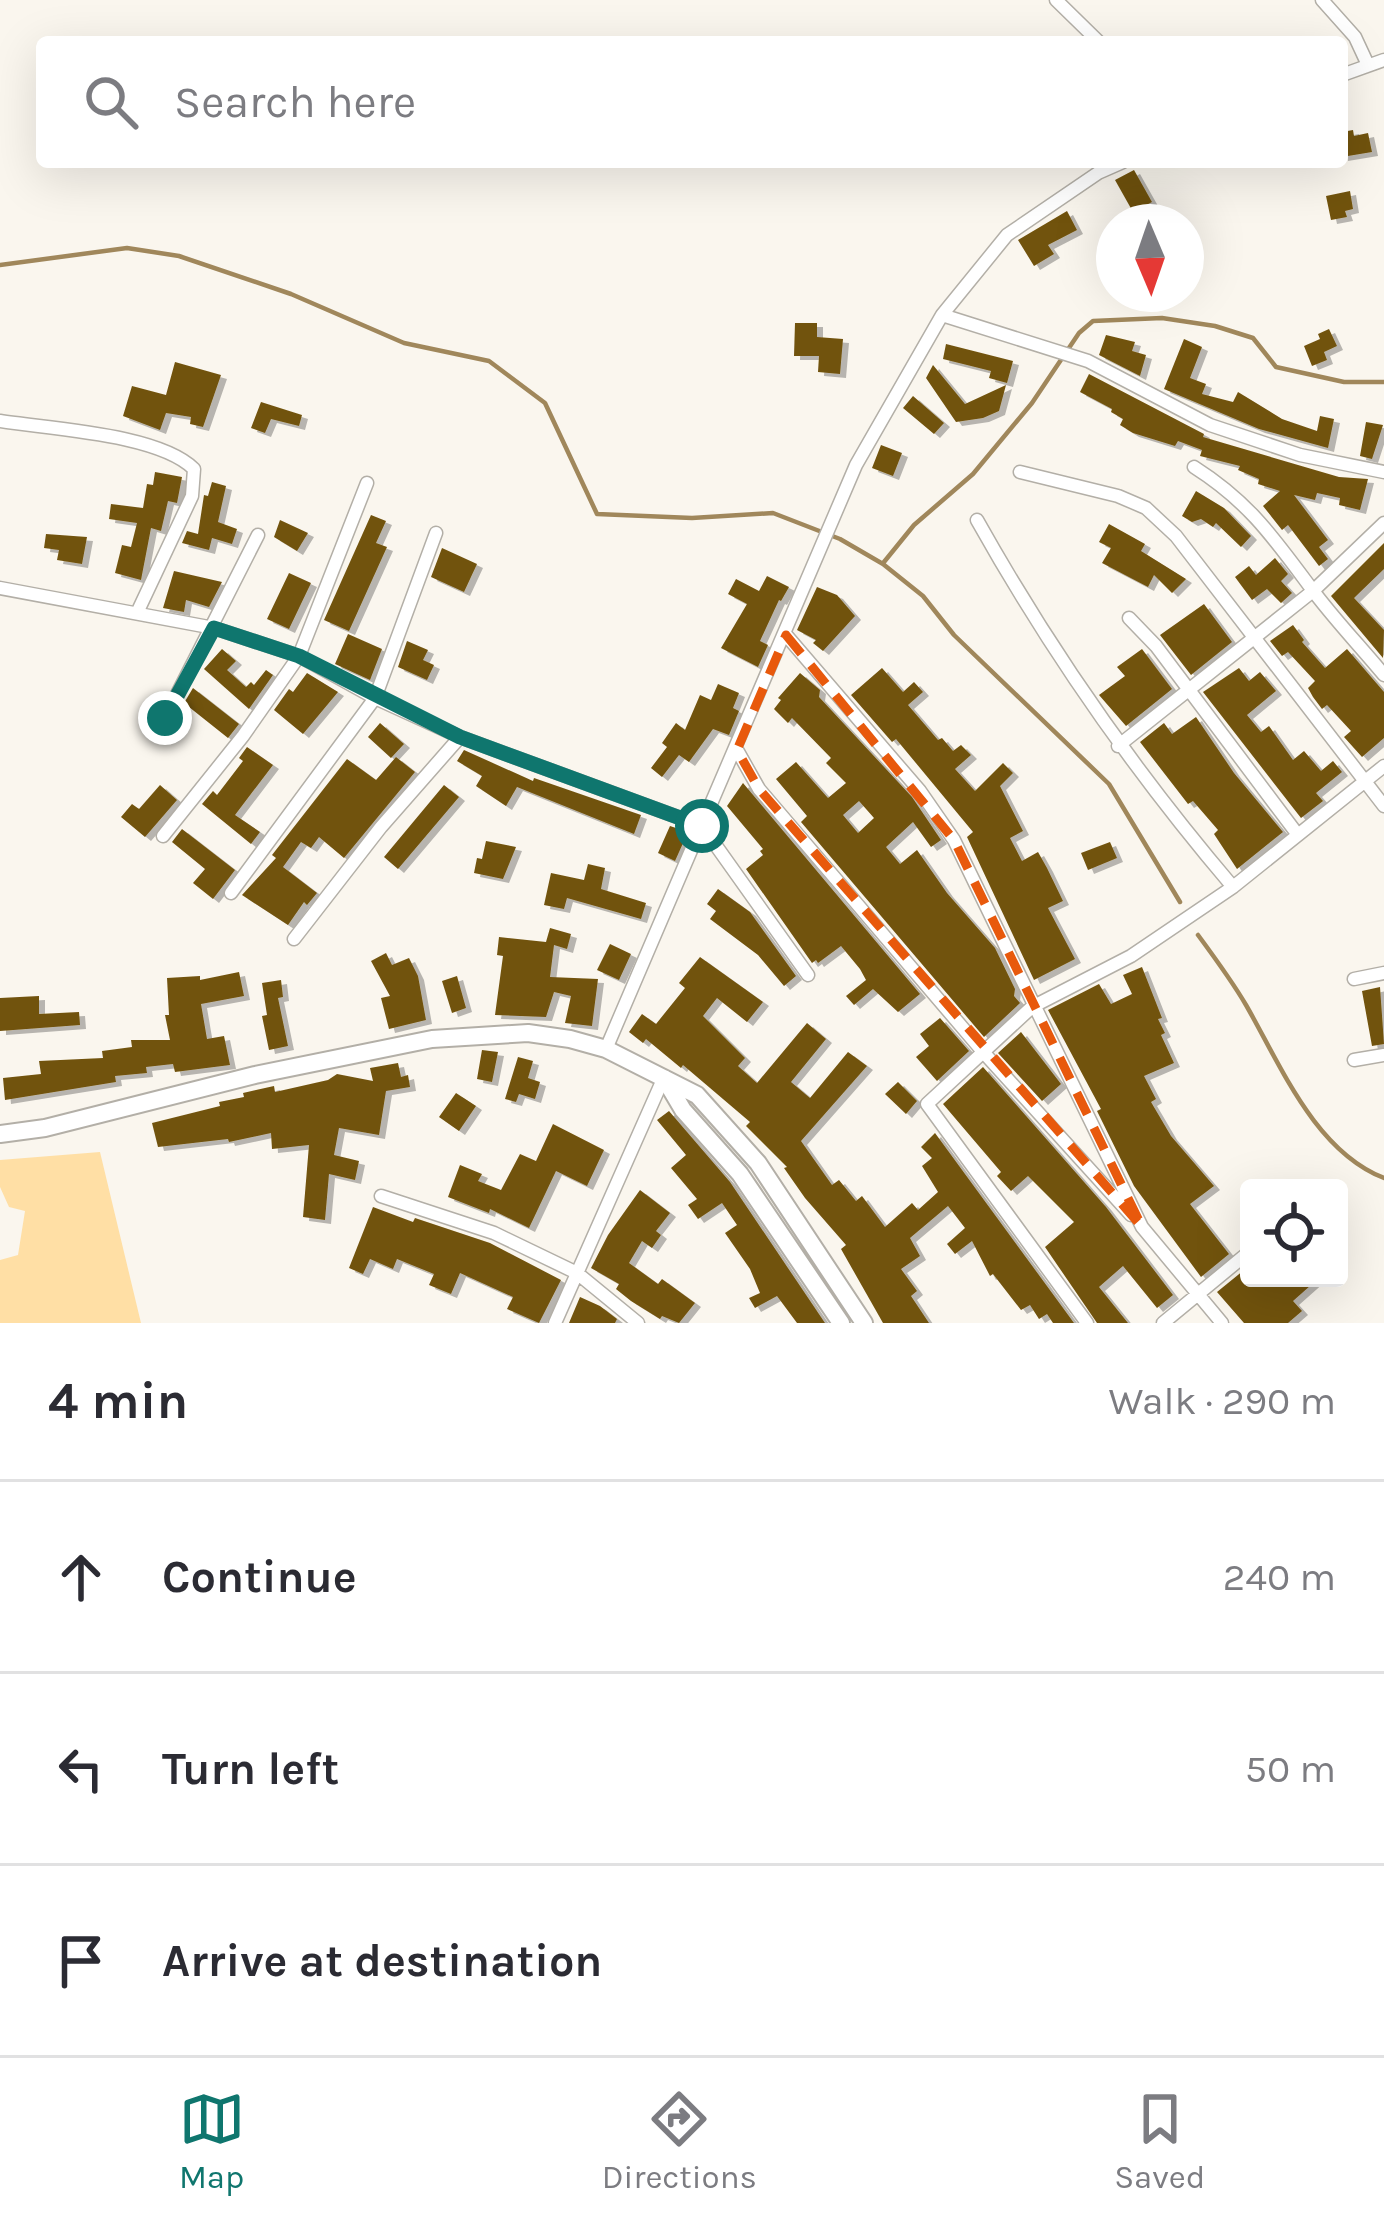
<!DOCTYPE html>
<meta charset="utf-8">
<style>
:root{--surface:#fff;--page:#f7f7f7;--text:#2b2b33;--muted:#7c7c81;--line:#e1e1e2;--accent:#0f766e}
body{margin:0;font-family:Karla,sans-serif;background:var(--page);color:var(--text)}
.controls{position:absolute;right:36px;bottom:36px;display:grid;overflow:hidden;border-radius:12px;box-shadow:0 12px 48px #0002}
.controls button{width:108px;height:108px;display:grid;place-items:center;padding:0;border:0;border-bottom:3px solid var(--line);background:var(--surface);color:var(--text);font:60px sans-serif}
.compass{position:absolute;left:1096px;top:204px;width:108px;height:108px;border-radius:50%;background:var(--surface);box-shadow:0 12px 48px #0002;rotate:178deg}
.stop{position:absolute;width:36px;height:36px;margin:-27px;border:9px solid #0f766e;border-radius:50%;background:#fff}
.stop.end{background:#0f766e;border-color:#fff;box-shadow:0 3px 12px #0008}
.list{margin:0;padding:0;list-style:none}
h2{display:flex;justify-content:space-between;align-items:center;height:156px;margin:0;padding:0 48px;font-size:51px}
h2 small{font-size:39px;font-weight:400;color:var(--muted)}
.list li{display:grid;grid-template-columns:78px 1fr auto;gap:36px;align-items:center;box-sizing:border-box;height:192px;padding:0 48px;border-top:3px solid var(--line)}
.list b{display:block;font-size:45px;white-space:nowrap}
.list em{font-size:39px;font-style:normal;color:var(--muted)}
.icon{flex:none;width:66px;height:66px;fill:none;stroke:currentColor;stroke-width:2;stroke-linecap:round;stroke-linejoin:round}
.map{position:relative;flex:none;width:1384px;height:1323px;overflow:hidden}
.search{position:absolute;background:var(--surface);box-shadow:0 12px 48px #0002;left:36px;right:36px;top:36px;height:132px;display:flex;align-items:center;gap:30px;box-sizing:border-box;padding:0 42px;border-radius:12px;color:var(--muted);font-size:45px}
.sheet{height:732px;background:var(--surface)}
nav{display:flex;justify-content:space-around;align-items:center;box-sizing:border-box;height:168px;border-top:3px solid var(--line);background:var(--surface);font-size:33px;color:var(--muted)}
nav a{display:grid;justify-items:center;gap:6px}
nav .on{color:var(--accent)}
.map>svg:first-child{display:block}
.green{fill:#ffdfa5}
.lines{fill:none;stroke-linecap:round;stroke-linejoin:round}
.stream{stroke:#a0875b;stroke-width:4.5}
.building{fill:#71520c;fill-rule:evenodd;filter:url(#shadow)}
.street-casing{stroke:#b3afa7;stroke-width:15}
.secondary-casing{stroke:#b3afa7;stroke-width:20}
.street{stroke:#fff;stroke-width:12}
.secondary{stroke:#fff;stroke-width:16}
.route{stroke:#0f766e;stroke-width:15}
.marked{fill:none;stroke:#e8590c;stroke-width:9;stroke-dasharray:24 15;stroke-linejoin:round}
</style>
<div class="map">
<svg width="1384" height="1323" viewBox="0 0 1384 1323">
<defs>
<filter id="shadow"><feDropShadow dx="6" dy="4" stdDeviation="0" flood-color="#0004"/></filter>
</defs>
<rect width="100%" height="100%" fill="#faf6ee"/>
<path class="green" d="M100,1152L141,1323H0V1260L18,1255L25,1211L9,1207L0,1187V1160Z"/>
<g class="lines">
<path class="stream" d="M0,265L127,248L179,256L291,294L404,343L489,361L545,403L597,514L692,518L773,513L840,539L883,564L923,596L954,635L1109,784L1180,902
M884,562L914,525L973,474L1032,403L1079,333L1093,321L1162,318L1215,326L1253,338L1276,367L1344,382H1384
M1198,935C1215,958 1232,981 1246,1005C1281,1066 1315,1151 1384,1178"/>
</g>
<path class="building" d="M1353,130L1354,136L1368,133L1372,152L1342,157V132Z
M1134,170L1152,202L1133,212L1115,180Z
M1350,191L1353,209L1345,211L1347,217L1331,220L1326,196Z
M1067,211L1077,230L1048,245L1054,254L1034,266L1018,240Z
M795,323H817V337L843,339L840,374L818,372L819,356H794Z
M1329,329L1337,346L1324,352L1327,360L1312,366L1304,346L1320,339L1318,334Z
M1106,335L1135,342L1132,351L1146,355L1140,376L1099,355Z
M1184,339L1202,347L1190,378L1206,384L1202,394L1233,402L1238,392L1282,419L1317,431L1320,416L1334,419L1328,448L1259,429L1164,389Z
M946,344L1013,361L1007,383L989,378L991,371L943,359Z
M175,362L221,375L203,427L190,424L191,417L166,413L160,430L123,416L132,386L166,395Z
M933,365L965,404L1006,385L999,411L983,418L956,422L926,378Z
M1089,374L1204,434L1203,437L1339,477L1368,479L1360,510L1339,505L1340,498L1317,493L1315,500L1294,495L1328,540L1319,547L1328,559L1319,566L1288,525L1282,530L1263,506L1280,491L1258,484L1259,479L1238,470L1240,466L1200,456L1202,450L1178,441L1175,446L1133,433L1120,425L1123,419L1111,412L1112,409L1080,392Z
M913,396L944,423L934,434L903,408Z
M261,402L302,415L299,426L271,419L265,433L251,428Z
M1366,422L1383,425L1372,459L1360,456Z
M881,445L902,453L893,476L872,468Z
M155,472L182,477L177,503L168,501L161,531L151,528L141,580L115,573L122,545L131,547L137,523L109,519L111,504L143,508L147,484L153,485Z
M212,482L226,486L218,522L237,529L232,544L212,538L209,550L182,543L187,531L198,534L204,495L208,496Z
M1196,491L1224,508L1251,536L1241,547L1216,523L1213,527L1201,519L1192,522L1182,516Z
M371,515L386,521L376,543L387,547L349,631L324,620Z
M280,520L308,533L297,551L274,537Z
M1109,524L1145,544L1141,551L1186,579L1172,593L1154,575L1148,587L1102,563L1111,548L1099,542Z
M46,534L87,537L82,564L57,560L59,550L44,548Z
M1384,543V569L1354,598L1384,630L1383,658L1331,596Z
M442,548L477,564L464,592L431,577Z
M1275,558L1288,574L1281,581L1292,593L1281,603L1267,589L1252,600L1235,577L1249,566L1256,575Z
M174,571L222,582L209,607L186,600L184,612L163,608Z
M289,573L311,583L289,629L267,619Z
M767,576L789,587L781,601L779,600L760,641L768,645L758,667L721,648L747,604L728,594L736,579L759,591Z
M817,587L837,595L855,616L823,651L813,643L816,640L797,630Z
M1204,604L1232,642L1191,675L1160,635Z
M1293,625L1304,640L1302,642L1325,668L1347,649L1384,692V738L1362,757L1344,737L1351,731L1327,705L1322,709L1313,697L1308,688L1315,681L1288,652L1282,656L1270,641Z
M348,634L382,649L370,680L335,664Z
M407,641L428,650L423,660L434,665L427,680L398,667Z
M222,649L236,661L227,670L246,687L251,682L254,685L266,670L273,675L249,709L204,669Z
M1142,649L1172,689L1126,726L1099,695L1125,676L1117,667Z
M882,668L903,692L914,682L923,692L908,705L938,740L942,738L953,751L961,745L971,755L955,769L975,791L1003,763L1013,773L1000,786L1023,831L1010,838L1022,861L1038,852L1047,868L1063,901L1048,908L1075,959L1034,980L967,837L973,832L896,739L892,742L851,695Z
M1239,668L1249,681L1260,672L1276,691L1247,715L1261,732L1269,726L1293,760L1304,751L1321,771L1333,761L1342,772L1316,793L1323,801L1301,818L1203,692Z
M307,673L338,692L303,734L274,710L289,689L293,692Z
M800,673L820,690L819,697L912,797L941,840L931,847L913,822L886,847L900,864L917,850L947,893L995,948L1015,989L1014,996L1020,1003L984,1037L801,822L807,816L776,779L796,762L828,798L846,783L826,763L831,758L792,718L788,723L774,709L781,700L778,698ZM859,801L874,818L858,833L843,815Z
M718,684L739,693L733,708L739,711L729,735L713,729L689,762L679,755L662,777L651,768L667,747L662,743L676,723L685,730L700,695L711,700Z
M193,688L239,724L228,738L184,703Z
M1196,717L1234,773L1283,832L1237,869L1214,834L1218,830L1193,801L1188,804L1140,742L1164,723L1172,734Z
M380,723L404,744L391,758L368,737Z
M247,747L273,765L235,815L260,832L251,844L202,804L213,791L217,795L243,761L239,758Z
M464,750L533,781L534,778L641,815L634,834L517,787L506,806L476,786L482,776L457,761Z
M396,757L415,772L344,858L319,837L311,848L301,842L283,867L317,893L307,905L304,902L288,925L242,895L276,858L272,855L347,759L376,780Z
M743,783L920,994L898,1012L873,989L854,1005L846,996L866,980L860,969L841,946L818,963L816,960L812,963L746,869L763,855L760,851L763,849L727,806Z
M160,785L177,800L145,837L121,817L132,804L139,809Z
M444,785L459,797L398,869L384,857Z
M670,826L688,832L675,861L658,853Z
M182,829L235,870L213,899L193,883L205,869L172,842Z
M486,841L516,847L503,879L474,873L477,858L482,859Z
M1110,842L1117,858L1088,870L1081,853Z
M588,864L605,868L601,889L646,903L641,919L567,898L564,909L544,905L551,873L584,880Z
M718,889L750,912L796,976L784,986L758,955L710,919L716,911L707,904Z
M550,928L571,934L567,949L554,945L550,977L598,979L592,1026L565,1023L571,996L554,992L546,1017L495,1015L503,956L497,955L499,937L546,942Z
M610,944L631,954L619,980L597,970Z
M386,953L392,965L409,958L418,976L426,1020L389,1029L381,998L390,996L371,961Z
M700,957L763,1002L747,1022L717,998L703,1016L745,1058L738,1066L757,1083L807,1023L826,1039L791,1082L810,1098L848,1052L867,1066L801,1141L832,1185L839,1180L856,1201L862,1196L885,1227L912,1203L918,1210L938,1192L922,1166L932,1158L921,1147L935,1133L1074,1323H1053L1047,1314L1039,1319L1030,1305L1021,1310L993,1274L990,1276L972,1241L955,1254L947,1244L965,1228L948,1206L910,1238L920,1256L901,1269L917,1291L911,1296L929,1323H883L841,1249L846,1245L805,1198L784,1168L787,1167L746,1126L750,1122L683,1065L681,1068L646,1039L643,1043L629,1032L642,1014L656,1024L685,988L679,983Z
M1142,967L1162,1018L1158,1019L1165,1033L1161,1035L1174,1063L1144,1076L1156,1099L1151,1102L1171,1136L1214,1186L1190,1204L1229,1254L1201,1277L1134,1186L1097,1111L1101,1109L1048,1010L1099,984L1111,1004L1132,994L1123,975Z
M239,972L244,996L201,1004L207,1039L224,1036L230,1065L175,1072L173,1064L146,1067L147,1073L115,1076L116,1082L5,1100L3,1078L41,1074L39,1061L103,1058L102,1051L132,1047L131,1040H170L165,1015H169L167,978L200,976V980Z
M457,976L466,1008L452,1013L442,981Z
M281,980L283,997L278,998L288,1046L269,1050L262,1016L267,1015L262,983Z
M1380,987L1384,1044L1372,1046L1362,991Z
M39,996V1014L79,1012L80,1025L0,1031V998Z
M940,1018L969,1051L937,1081L916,1057L929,1046L920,1034Z
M1021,1032L1061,1084L1042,1101L998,1053Z
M482,1050L498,1052L492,1082L477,1079Z
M518,1057L533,1061L528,1078L540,1082L535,1099L519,1094L516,1102L505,1099Z
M398,1063L401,1077L408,1075L410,1087L386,1091L379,1135L339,1128L334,1155L359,1161L355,1180L329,1174L325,1220L303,1217L309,1145L272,1149L271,1133L229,1142L228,1139L158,1147L152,1123L220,1106L219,1102L244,1097L243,1093L274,1086L275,1092L328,1080L337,1074L373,1081L370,1068Z
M983,1067L1106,1207L1173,1295L1157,1308L1123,1266L1099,1287L1128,1323H1097L1045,1247L1074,1222L1028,1176L1011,1191L997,1176L1001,1172L943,1104Z
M898,1082L917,1101L906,1114L885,1094Z
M456,1093L476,1106L459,1131L439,1117Z
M669,1111L730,1182L825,1323H797L777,1296L755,1308L749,1298L760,1293L750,1269L725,1233L737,1225L722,1203L698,1219L688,1205L697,1199L671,1168L686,1155L657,1120Z
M553,1124L604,1150L587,1186L556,1171L529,1228L490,1209L489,1213L448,1197L460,1165L482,1174L478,1181L501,1190L520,1154L536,1161Z
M640,1190L670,1213L656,1231L661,1235L652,1248L642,1241L629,1263L658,1284L662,1279L695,1303L679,1323L662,1316L660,1319L631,1301L616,1289L619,1284L591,1268L608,1235Z
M373,1207L413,1222L415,1218L490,1243L561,1280L539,1323L507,1309L513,1297L460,1273L451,1294L429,1285L434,1274L397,1259L393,1269L370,1259L363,1274L349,1268Z
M1249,1266V1278H1319L1293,1301L1302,1311L1288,1323H1244L1217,1292Z
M580,1297L600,1306L617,1319L615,1323H569Z"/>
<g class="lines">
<defs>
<path id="street" d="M1056,0L1099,42
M1322,0L1355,37L1368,65
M1342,75L1384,60
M942,315L1088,361L1210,425L1300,455L1384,472
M0,421C51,429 159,434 194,469L192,496L137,613
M1194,467C1249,502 1273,537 1311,588C1333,618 1360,646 1384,675
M1020,472L1118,496L1146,508L1176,536L1384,806
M977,520C1051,652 1135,772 1233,887
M0,588L214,628L299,656L375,698L460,737L702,826L808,975
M1129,618L1156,646L1298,835
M786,635L920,791L954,840L1142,1227L1222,1323
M165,718L258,535
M1118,746L1313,591L1384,523
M737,750L759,789L985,1054L1131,1215
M163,836L243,736L299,656L367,483
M231,893L375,698L436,533
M294,939L381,827L460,737
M1354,979L1384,973
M606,1049L856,465L942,315L1007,235L1098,173L1123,162
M1354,1060L1384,1055
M381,1196L494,1233L577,1273L638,1323
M555,1323L664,1077
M1087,1323L927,1104L1032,1007L1131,956L1233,887L1384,766
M1163,1323L1249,1252"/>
<path id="secondary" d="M664,1078L683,1110L740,1174L841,1323
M0,1134L45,1128L255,1075L432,1039L528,1033L570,1039L606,1049L697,1095L758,1163L864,1323"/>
</defs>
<use href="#street" class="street-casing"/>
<use href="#secondary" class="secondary-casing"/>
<use href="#street" class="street"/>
<use href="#secondary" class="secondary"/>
</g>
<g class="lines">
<path class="route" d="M165,718L214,628L299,656L460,737L702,826"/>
</g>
<path class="marked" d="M786,635L954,840L1142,1227L759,789L737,750Z"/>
</svg>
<div class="controls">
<button><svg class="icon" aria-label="locate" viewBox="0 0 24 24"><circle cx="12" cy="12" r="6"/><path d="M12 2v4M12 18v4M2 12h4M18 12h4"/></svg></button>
</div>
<svg class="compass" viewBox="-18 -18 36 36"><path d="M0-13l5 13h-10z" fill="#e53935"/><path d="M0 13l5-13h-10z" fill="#7c7c81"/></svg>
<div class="stop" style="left:702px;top:826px"></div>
<div class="stop end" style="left:165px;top:718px"></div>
<div class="search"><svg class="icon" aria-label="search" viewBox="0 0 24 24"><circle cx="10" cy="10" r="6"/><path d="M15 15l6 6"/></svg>Search here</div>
</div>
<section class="sheet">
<h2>4 min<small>Walk · 290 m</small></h2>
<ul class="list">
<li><svg class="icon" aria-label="ahead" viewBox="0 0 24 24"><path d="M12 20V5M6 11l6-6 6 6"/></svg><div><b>Continue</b></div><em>240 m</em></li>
<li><svg class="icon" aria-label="left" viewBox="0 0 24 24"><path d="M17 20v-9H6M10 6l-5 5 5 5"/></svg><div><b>Turn left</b></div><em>50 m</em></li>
<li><svg class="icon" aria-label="arrive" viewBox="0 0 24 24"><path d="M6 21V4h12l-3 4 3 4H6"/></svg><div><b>Arrive at destination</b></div></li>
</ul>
</section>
<nav>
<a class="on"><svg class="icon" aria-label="map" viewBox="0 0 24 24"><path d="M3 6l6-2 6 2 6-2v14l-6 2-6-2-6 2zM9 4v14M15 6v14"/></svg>Map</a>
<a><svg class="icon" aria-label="directions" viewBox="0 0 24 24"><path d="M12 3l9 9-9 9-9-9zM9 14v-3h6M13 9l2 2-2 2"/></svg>Directions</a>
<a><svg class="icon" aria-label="saved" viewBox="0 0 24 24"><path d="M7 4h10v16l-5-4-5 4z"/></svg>Saved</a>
</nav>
